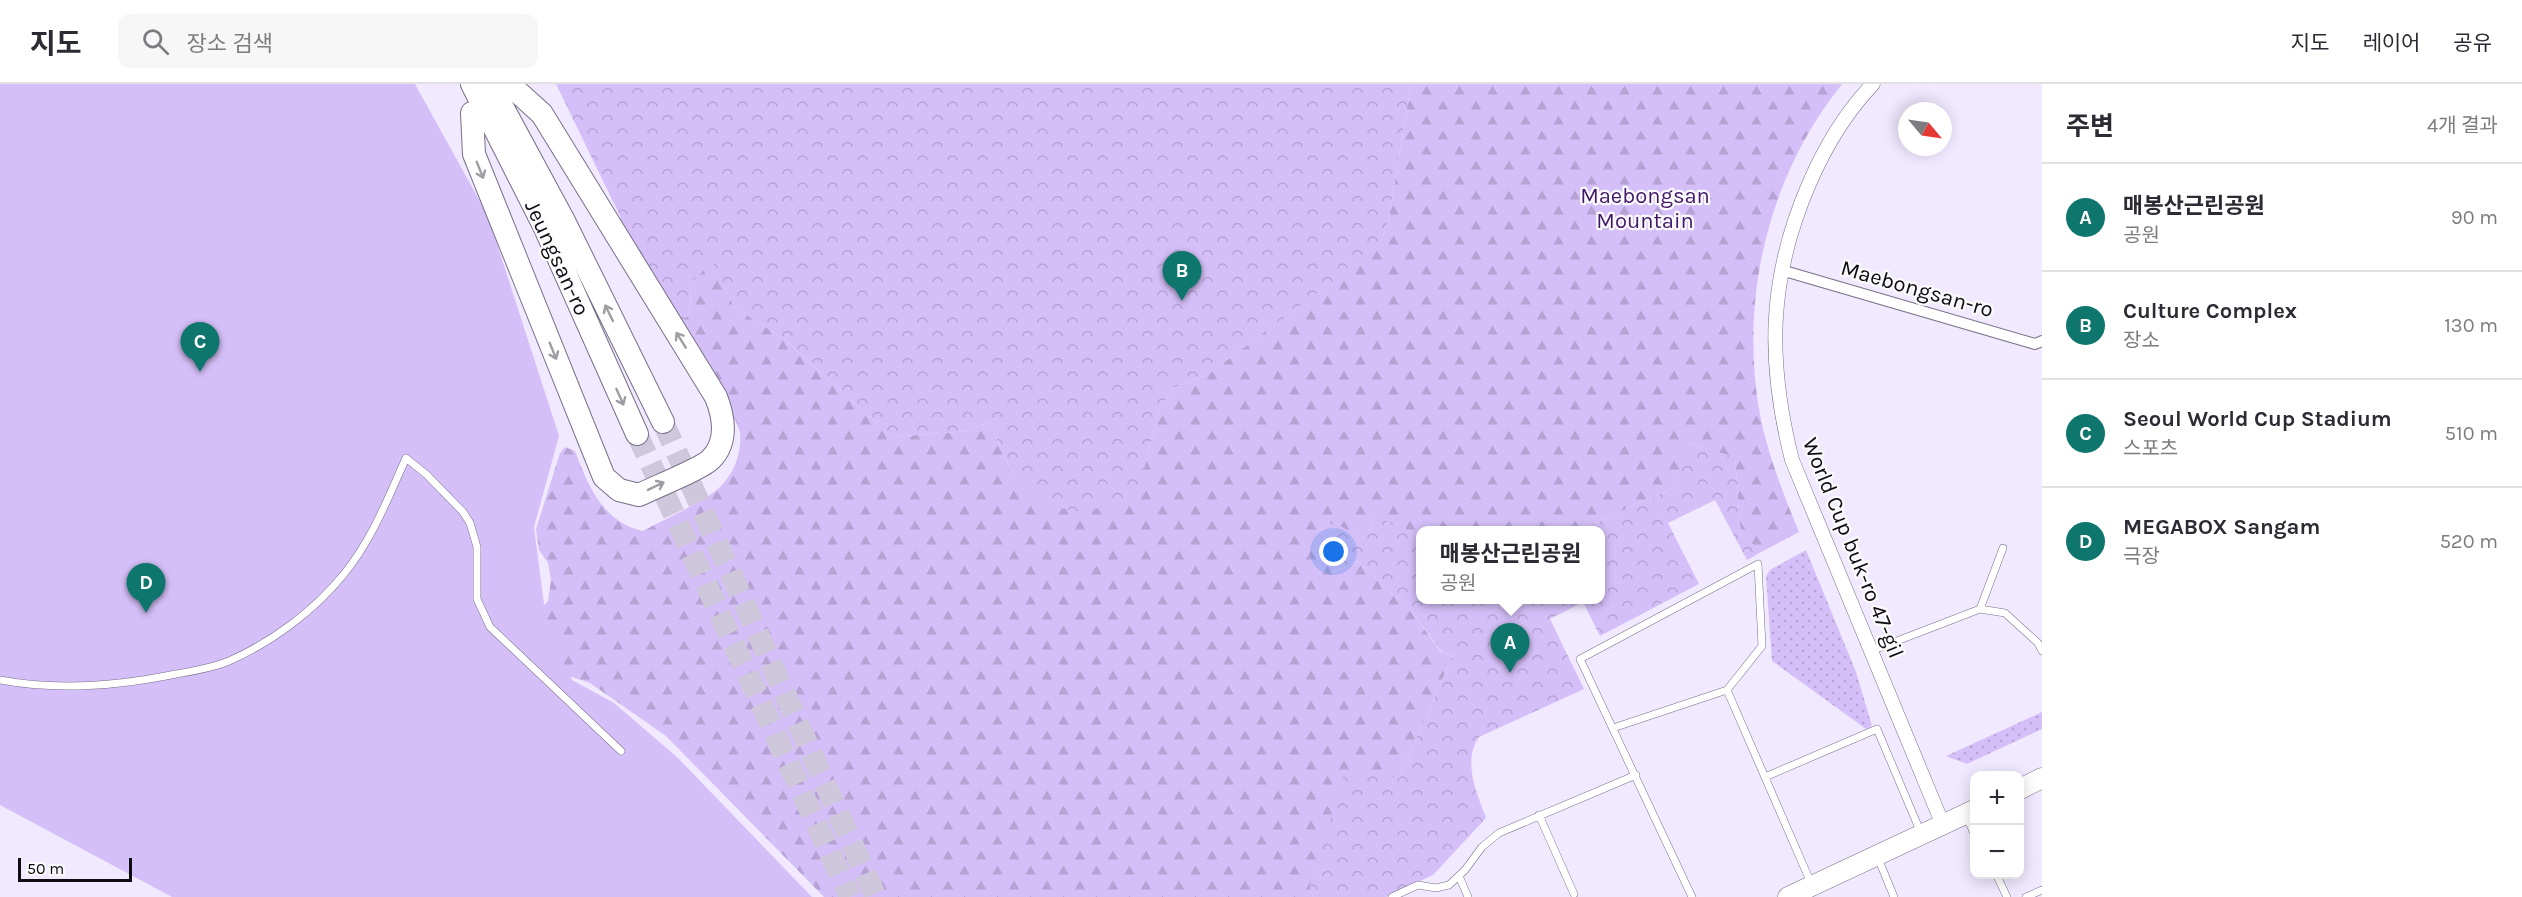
<!DOCTYPE html>
<html lang="ko">
<meta charset="utf-8">
<style>
:root{--surface:#fff;--page:#f7f7f7;--text:#2b2b33;--muted:#7c7c81;--line:#e1e1e2;--accent:#0f766e}
body{margin:0;font-family:Karla,"Noto Sans KR",sans-serif;background:var(--page);color:var(--text)}
.controls{position:absolute;right:18px;bottom:18px;display:grid;overflow:hidden;border-radius:12px;box-shadow:0 3px 15px #0003}
.controls button{width:54px;height:54px;display:grid;place-items:center;padding:0;border:0;border-bottom:2px solid var(--line);background:var(--surface);color:var(--text);font:30px sans-serif}
.compass{position:absolute;left:1898px;top:18px;width:54px;height:54px;border-radius:50%;background:var(--surface);box-shadow:0 3px 15px #0003;rotate:119deg}
.scale{position:absolute;left:18px;bottom:15px;width:114px;box-sizing:border-box;padding-left:6px;border:3px solid #0e0b13;border-top:0;font-size:16px;line-height:21px;white-space:nowrap;color:#0e0b13;-webkit-text-stroke:4px #fbfbfb;paint-order:stroke}
.you{position:absolute;left:1334px;top:468px;width:21px;height:21px;margin:-15px;border:4px solid #fff;border-radius:50%;background:#1a73e8;box-shadow:0 0 0 9px #1a73e833}
.badge{display:grid;place-items:center;width:39px;height:39px;border-radius:50%;background:var(--accent);color:#fff;font-size:20px;font-weight:700}
.pin{position:absolute;translate:-50% -50px;filter:drop-shadow(0 2px 3px #0008)}
.pin::after{content:'';position:absolute;top:32px;width:21px;height:18px;background:inherit;clip-path:polygon(0 0,100% 0,50% 100%)}
.popup{position:absolute;left:1416px;top:442px;width:189px;height:78px;box-sizing:border-box;display:grid;place-content:center;border-radius:12px;background:var(--surface);filter:drop-shadow(0 2px 4px #0005);font-size:20px;white-space:nowrap;color:var(--muted)}
.popup b{font-size:22px;color:var(--text)}
.popup::after{content:'';position:absolute;left:50%;top:100%;margin-left:-12px;border:12px solid transparent;border-top-color:var(--surface)}
.list{margin:0;padding:0;list-style:none}
h2{display:flex;justify-content:space-between;align-items:center;height:78px;margin:0;padding:0 24px;font-size:26px}
h2 small{font-size:20px;font-weight:400;color:var(--muted)}
.list li{display:grid;grid-template-columns:39px 1fr auto;gap:18px;align-items:center;box-sizing:border-box;height:108px;padding:0 24px;border-top:2px solid var(--line)}
.list b{display:block;font-size:22px;white-space:nowrap}
.list p{margin:0;font-size:20px;white-space:nowrap;color:var(--muted)}
.list em{font-size:20px;font-style:normal;color:var(--muted)}
.icon{flex:none;width:33px;height:33px;fill:none;stroke:currentColor;stroke-width:2;stroke-linecap:round;stroke-linejoin:round}
.map{position:relative;flex:none;width:2042px;height:813px;overflow:hidden}
header{display:flex;align-items:center;gap:36px;box-sizing:border-box;height:84px;padding:0 30px;background:var(--surface);border-bottom:2px solid var(--line)}
header strong{font-size:28px}
nav{display:flex;gap:33px;margin-inline-start:auto;font-size:21px}
.search{width:420px;height:54px;background:var(--page);display:flex;align-items:center;gap:15px;box-sizing:border-box;padding:0 21px;border-radius:12px;color:var(--muted);font-size:22px}
main{display:flex}
aside{flex:1;background:var(--surface)}
.map>svg:first-child{display:block}
.grass{fill:url(#grass-dots)}
.forest{fill:url(#forest-firs)}
.park{fill:url(#park-crowns)}
.garden{fill:#d5bff8}
.lines{fill:none;stroke-linecap:round;stroke-linejoin:round}
.primary-tunnel{stroke:#cfc8dc;stroke-width:22;stroke-dasharray:22 11;stroke-linecap:butt}
.service-casing{stroke:#786f86;stroke-width:8}
.pedestrian-casing{stroke:#786f86;stroke-width:12}
.minor-casing{stroke:#786f86;stroke-width:15}
.secondary-casing{stroke:#786f86;stroke-width:21}
.primary-casing{stroke:#786f86;stroke-width:24}
.service{stroke:#fff;stroke-width:7}
.pedestrian{stroke:#fff;stroke-width:10}
.minor{stroke:#fff;stroke-width:14}
.secondary{stroke:#fff;stroke-width:20}
.primary{stroke:#fff;stroke-width:22}
.oneway{stroke:#9f9da1}
.labels{text-anchor:middle;dominant-baseline:central;stroke-width:4.5;stroke-linejoin:round;paint-order:stroke}
.park-label{font-size:22px;fill:#42176c;stroke:#fbfbfb}
.street-label{font-size:22px;fill:#0e0b13;stroke:#fbfbfb}
</style>
<header>
<strong>지도</strong>
<div class="search"><svg class="icon" aria-label="search" viewBox="0 0 24 24"><circle cx="10" cy="10" r="6"/><path d="M15 15l6 6"/></svg>장소 검색</div>
<nav><a>지도</a><a>레이어</a><a>공유</a></nav>
</header>
<main>
<div class="map">
<svg width="2042" height="813" viewBox="0 0 2042 813">
<defs>
<pattern id="grass-dots" width="8" height="8" patternUnits="userSpaceOnUse" patternTransform="scale(1.5)"><rect width="8" height="8" fill="#d5bff8"/><path d="M2 2h.1M6 6h.1" fill="none" stroke="#b6a3d4" stroke-width="1.8" stroke-linecap="round"/></pattern>
<pattern id="forest-firs" width="22" height="20" patternUnits="userSpaceOnUse" patternTransform="scale(1.5)"><rect width="22" height="20" fill="#d5bff8"/><path d="M5 1l3.5 6h-7zM16 11l3.5 6h-7z" fill="#b6a3d4"/></pattern>
<pattern id="park-crowns" width="20" height="18" patternUnits="userSpaceOnUse" patternTransform="scale(1.5)"><rect width="20" height="18" fill="#d5bff8"/><path d="M2 6a3 3 0 1 1 6 0M12 15a3 3 0 1 1 6 0" fill="none" stroke="#b6a3d4"/></pattern>
</defs>
<rect width="100%" height="100%" fill="#f1e9ff"/>
<path class="grass" d="M1806,466L1856,588L1872,642L1866,645L1772,577L1766,492L1770,486Z
M2042,628V645L1967,680L1946,672Z"/>
<path class="forest" d="M1411,0H1842C1768,92 1739,215 1760,331C1768,371 1783,409 1799,448L1763,467L1741,453L1735,374L1689,359L1677,402L1580,446H1420V461L1373,433L1369,448L1359,454L1330,436L1321,444L1332,489L1358,477L1412,528L1441,568L1453,571L1399,694L1330,741L1310,802L1313,813H824L666,652L590,599L548,585L538,528L548,517L551,496L548,479L539,466L536,445L560,369L565,363L575,367C588,402 603,438 643,447C663,436 705,417 719,404C734,390 742,369 740,349C738,330 689,263 676,243L690,229L691,199L712,177L734,223L783,254L892,353L967,347L989,338L1015,395L1143,388L1159,327L1172,304L1207,291L1370,169L1382,155L1388,138Z"/>
<path class="park" d="M556,0H1411L1388,138L1382,155L1371,169L1207,291L1172,304L1159,327L1143,388L1131,413L1083,429L1047,421L1015,395L989,338L967,347L892,353L783,254L734,223L712,178L691,199L690,229L676,243L613,139L621,134Z
M1688,359L1735,373L1741,453L1763,467L1747,476L1715,416L1668,439L1699,500L1600,552L1583,518L1550,535L1584,605L1479,653C1462,678 1477,709 1486,734L1433,791L1386,813H1313L1310,802L1345,687L1399,694L1453,571L1442,568L1412,528L1358,477L1331,489L1321,443L1331,436L1358,453L1363,445L1369,448L1373,433L1405,442L1409,454L1420,461V516H1600V446H1580L1677,402Z"/>
<path class="garden" d="M0,0H415L488,132L559,352L534,443L547,543L572,596L614,619L678,674L812,813H172L0,721Z"/>
<g class="lines">
<path class="primary-tunnel" d="M663,338L876,813
M637,350L850,813"/>
<defs>
<path id="service" d="M1980,525L2005,529L2038,559L2042,567
M1871,567L1980,525L2003,464
M0,596C58,607 118,602 176,590C193,587 213,584 229,577C272,558 314,527 344,490C372,456 388,414 406,374L427,391L463,428L470,439L477,463V515L490,543L621,667
M1613,644L1727,606L1811,799
M1765,693L1877,645L1921,749
M1539,731L1574,810
M1966,732L1974,749
M1878,774L1894,813
M1996,790L2007,813
M1459,792L1468,813
M1392,813L1418,801L1436,804L1449,801L1465,786L1482,763L1499,749L1636,691
M1692,813L1580,575L1758,480L1762,562L1727,606
M2026,813L2042,806"/>
<path id="pedestrian" d="M1781,186L2035,260L2042,257"/>
<path id="minor" d="M1873,0C1845,29 1825,63 1809,100C1768,195 1767,277 1792,376L1943,741"/>
<path id="secondary" d="M2020,705L2042,694
M1788,813L1974,726"/>
<path id="primary" d="M472,0L545,144L637,350
M490,0L564,137L663,338
M472,29L474,70L604,393L619,406L639,411C653,404 703,384 711,375C728,358 724,333 716,313L542,30L509,0"/>
</defs>
<use href="#service" class="service-casing"/>
<use href="#pedestrian" class="pedestrian-casing"/>
<use href="#minor" class="minor-casing"/>
<use href="#secondary" class="secondary-casing"/>
<use href="#primary" class="primary-casing"/>
<use href="#service" class="service"/>
<use href="#pedestrian" class="pedestrian"/>
<use href="#minor" class="minor"/>
<use href="#secondary" class="secondary"/>
<use href="#primary" class="primary"/>
</g>
<defs><path id="oneway-shaft" d="M-6 0H5M1.5-3L5.5 0L1.5 3" fill="none" stroke-width="1.6" stroke-linecap="round" stroke-linejoin="round" transform="scale(1.5)"/></defs>
<g class="oneway">
<use href="#oneway-shaft" transform="translate(480 86) rotate(68)"/>
<use href="#oneway-shaft" transform="translate(609 229) rotate(-116)"/>
<use href="#oneway-shaft" transform="translate(681 256) rotate(-122)"/>
<use href="#oneway-shaft" transform="translate(553 267) rotate(68)"/>
<use href="#oneway-shaft" transform="translate(620 313) rotate(66)"/>
<use href="#oneway-shaft" transform="translate(656 402) rotate(-26)"/>
</g>
<g class="labels">
<g class="park-label">
<text x="1645" y="112">Maebongsan<tspan x="1645" dy="25">Mountain</tspan></text>
</g>
<g class="street-label">
<text transform="translate(557 174) rotate(65)">Jeungsan-ro</text>
<text transform="translate(1917 205) rotate(16)">Maebongsan-ro</text>
<text transform="translate(1853 464) rotate(68)">World Cup buk-ro 47-gil</text>
</g>
</g>
</svg>
<div class="controls">
<button>+</button>
<button>−</button>
</div>
<svg class="compass" viewBox="-18 -18 36 36"><path d="M0-13l5 13h-10z" fill="#e53935"/><path d="M0 13l5-13h-10z" fill="#7c7c81"/></svg>
<div class="scale">50 m</div>
<div class="you"></div>
<div class="pin badge" style="left:1510px;top:589px">A</div>
<div class="popup"><b>매봉산근린공원</b>공원</div>
<div class="pin badge" style="left:1182px;top:217px">B</div>
<div class="pin badge" style="left:200px;top:288px">C</div>
<div class="pin badge" style="left:146px;top:529px">D</div>
</div>
<aside>
<h2>주변<small>4개 결과</small></h2>
<ul class="list">
<li><span class="badge">A</span><div><b>매봉산근린공원</b><p>공원</p></div><em>90 m</em></li>
<li><span class="badge">B</span><div><b>Culture Complex</b><p>장소</p></div><em>130 m</em></li>
<li><span class="badge">C</span><div><b>Seoul World Cup Stadium</b><p>스포츠</p></div><em>510 m</em></li>
<li><span class="badge">D</span><div><b>MEGABOX Sangam</b><p>극장</p></div><em>520 m</em></li>
</ul>
</aside>
</main>
